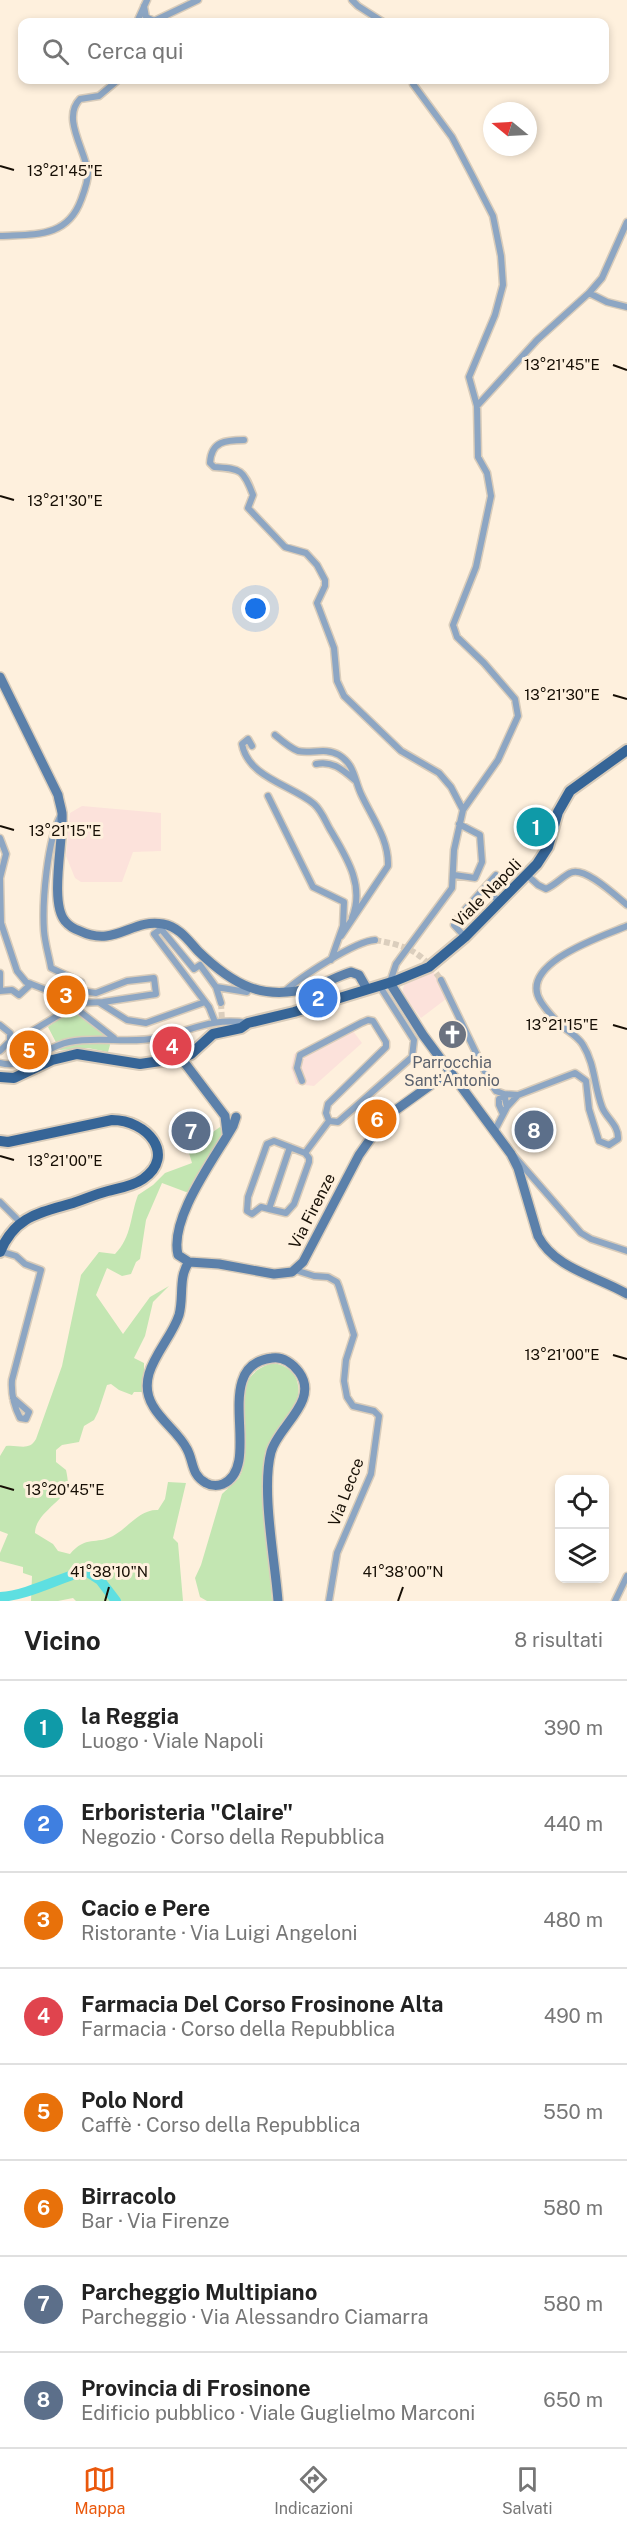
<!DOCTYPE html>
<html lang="it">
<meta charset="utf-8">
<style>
:root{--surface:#fff;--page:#f6f6f6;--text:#222;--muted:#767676;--line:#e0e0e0;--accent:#ea580c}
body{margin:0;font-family:"Public Sans",sans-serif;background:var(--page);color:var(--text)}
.controls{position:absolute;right:18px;bottom:18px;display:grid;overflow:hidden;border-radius:12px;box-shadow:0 3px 9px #0003}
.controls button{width:54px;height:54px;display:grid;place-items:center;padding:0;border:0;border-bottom:2px solid var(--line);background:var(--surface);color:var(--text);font:30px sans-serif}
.compass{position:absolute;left:483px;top:102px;width:54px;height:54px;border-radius:50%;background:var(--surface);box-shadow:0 3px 9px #0003;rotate:288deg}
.you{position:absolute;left:256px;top:609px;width:21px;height:21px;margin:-15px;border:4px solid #fff;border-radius:50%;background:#1a73e8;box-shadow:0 0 0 9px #1a73e833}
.badge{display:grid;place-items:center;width:39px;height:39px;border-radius:50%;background:var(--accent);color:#fff;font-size:20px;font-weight:700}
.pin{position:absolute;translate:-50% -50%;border:3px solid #fff;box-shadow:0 2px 6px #0006}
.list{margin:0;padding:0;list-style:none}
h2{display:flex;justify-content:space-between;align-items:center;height:78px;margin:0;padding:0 24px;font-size:26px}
h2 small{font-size:20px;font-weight:400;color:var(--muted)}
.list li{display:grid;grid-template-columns:39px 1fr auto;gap:18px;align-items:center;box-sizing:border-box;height:96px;padding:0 24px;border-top:2px solid var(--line)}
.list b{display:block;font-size:22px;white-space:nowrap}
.list p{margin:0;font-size:20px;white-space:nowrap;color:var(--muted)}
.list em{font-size:20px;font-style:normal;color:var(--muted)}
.icon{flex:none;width:33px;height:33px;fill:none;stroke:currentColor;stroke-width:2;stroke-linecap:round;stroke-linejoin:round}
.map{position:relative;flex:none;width:627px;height:1601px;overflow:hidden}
.search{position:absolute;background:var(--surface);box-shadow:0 3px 9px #0003;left:18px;right:18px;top:18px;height:66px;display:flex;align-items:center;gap:15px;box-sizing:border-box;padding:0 21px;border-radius:12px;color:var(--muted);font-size:22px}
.sheet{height:846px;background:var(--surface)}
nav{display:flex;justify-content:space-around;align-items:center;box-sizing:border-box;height:84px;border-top:2px solid var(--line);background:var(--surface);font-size:16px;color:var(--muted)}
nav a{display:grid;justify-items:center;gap:3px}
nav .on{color:var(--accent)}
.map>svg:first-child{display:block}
.education{fill:#fce2db}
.green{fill:#c3e6b2}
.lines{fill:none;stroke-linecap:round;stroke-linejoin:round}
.river{stroke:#5edfe1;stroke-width:10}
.street-tunnel{stroke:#dbcebd;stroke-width:6;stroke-dasharray:6 3;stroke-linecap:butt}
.street-casing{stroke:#d9ccba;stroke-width:9}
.secondary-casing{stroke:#d9ccba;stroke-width:12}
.primary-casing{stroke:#d9ccba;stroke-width:14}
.street{stroke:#8da6c3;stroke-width:6}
.secondary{stroke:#5b80aa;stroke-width:9}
.primary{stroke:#366597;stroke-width:10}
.ticks{fill:none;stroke:#170f05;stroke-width:2}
.labels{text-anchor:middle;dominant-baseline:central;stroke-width:6;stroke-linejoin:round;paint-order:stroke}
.street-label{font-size:16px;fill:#170f05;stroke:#fef0dd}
.worship-label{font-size:16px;fill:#5b616d;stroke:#fef0dd}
.ticks-label{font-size:15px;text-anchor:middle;fill:#170f05;stroke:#fef0dd;stroke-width:6;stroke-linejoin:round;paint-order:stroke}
</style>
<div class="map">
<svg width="627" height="1601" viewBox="0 0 627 1601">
<rect width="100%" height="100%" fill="#fef0dd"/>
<path class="education" d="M82,806L161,813V851L133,852L122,882H81L75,878L66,856L70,813Z
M432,968L446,999L421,1018L402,993L406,978Z
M350,1027L362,1043L314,1086L296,1084L291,1068L294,1054Z"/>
<path class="green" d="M71,1010L108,1037L110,1045L108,1052L88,1048L60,1050L48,1027Z
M220,1127L222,1129V1135L192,1191L186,1192L162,1183L146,1220L140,1259L136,1262L131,1274L122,1276L107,1268L96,1295L123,1334L150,1297L169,1286L153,1302L145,1336L134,1358L144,1363V1392H134L132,1395L119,1390L111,1384L107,1385L98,1412L94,1420L84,1426L79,1442L62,1445L56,1450V1462L66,1470C67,1474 68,1481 68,1485C66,1500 35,1513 35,1533L53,1544L58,1551L70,1554C86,1535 96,1545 113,1536C129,1527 140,1509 158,1510L165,1499L168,1482L186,1483L173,1538L178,1543L183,1601H76L73,1598L58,1601H31L32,1576L23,1573V1567L0,1561V1553L8,1534L0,1531V1456L6,1446C17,1444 29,1452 36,1439L62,1366L81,1275L99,1252L115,1254C132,1237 130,1216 138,1195L153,1185L165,1173L192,1163L189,1153L201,1151L210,1134Z
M273,1363C285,1365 296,1371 298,1385C303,1410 271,1430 267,1454C265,1464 266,1476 266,1486C266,1525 270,1563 272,1601H207L200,1597L195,1578L201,1565L222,1494L239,1478L242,1471L245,1385C253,1372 259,1367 273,1363Z"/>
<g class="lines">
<path class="river" d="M0,1597C29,1595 58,1578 86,1571L100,1580L116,1601"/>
<path class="street-tunnel" d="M375,940C408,946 421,951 441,980
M221,1003L222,1022"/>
<defs>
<path id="street" d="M352,0L358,6L383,22
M144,6L146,17L154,21L198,0
M137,22L147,0
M0,236C35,234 67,238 81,200C84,192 88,182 88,173C86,151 61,118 80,99L99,96L118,80
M589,293L607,302L627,307
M477,406L537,340L589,293L602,278L627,222
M244,440C226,440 211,441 210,463L214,467C240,469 243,468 253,495L248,508L285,547L306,553L317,565L325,580V586L317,603L334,648L337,681L344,696L401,751L439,773L451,787L463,810
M275,735C281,740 290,748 298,751C311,754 326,747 339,755C355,765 354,779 361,794C372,818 389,839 388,866L341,936
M252,746L248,739L242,744C248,778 292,785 314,804C322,811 326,823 331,831C347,858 365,886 352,918
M316,764C333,760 344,771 356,781
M268,796L313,887L344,902L343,926L331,960
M61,815C47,840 42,903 44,931C45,944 49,956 51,968L81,982L82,989L75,1003
M0,838L6,854L0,878L1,923L17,971L26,982L67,998L73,1006L114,1038
M454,875L475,878L482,862L480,835L459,824
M527,875L538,885L546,889C555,885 562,877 570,873C584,865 616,896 627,905
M486,888L500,903
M465,937L454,925L461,914L496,875
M0,973V989
M441,980L491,1084L496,1091L504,1094L507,1107
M390,982L396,964L452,888L454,850L463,810L498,760L518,716L515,699L484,663L457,637L453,625L476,567L491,496L487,473L478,457L477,406L469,377L495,315L503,285L501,256L493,216L473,177L452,137L413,84V80
M216,987L221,1003
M0,991L12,990L19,995L31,984
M284,992C299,978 355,941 375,940
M100,1003L127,1020L146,1023L205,1002
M215,1022L209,1007L154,934L161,929L194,969L200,965L216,987L247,992L249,988
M0,1025L10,1033V1041
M0,1051L10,1041L27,1034L79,1003L103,1002L156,994L154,978L127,981L96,993L81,991
M0,1063C26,1070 44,1047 69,1042C98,1036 129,1044 157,1038C192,1031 210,1017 248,1023
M302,1081L297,1068L300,1055L361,1023L368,1020L373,1021L386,1042V1047L328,1104L326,1113L329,1121L338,1122L412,1057L414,1040L379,985
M503,1114L499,1105V1099L504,1094L518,1095
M495,1130L507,1107L518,1095L575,1073L586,1081L589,1109L599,1141L609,1145L618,1139C619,1125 606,1118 602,1107C594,1086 595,1064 583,1045C578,1036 567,1031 559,1024C553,1017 546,1010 541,1002C516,964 603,936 627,926
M290,1147L269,1209L261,1207L252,1214L247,1211L248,1197L267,1144L274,1141L305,1153L329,1121
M514,1156L581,1233L591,1239L627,1251
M0,1202L21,1223
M269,1209L286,1213L294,1204L309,1162V1158L305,1153
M0,1251L16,1256L25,1264L41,1270L12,1380C11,1394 14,1406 20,1418L26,1419L29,1412L13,1398
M295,1270L314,1276L328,1277L337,1282L339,1287L354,1335L346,1360L344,1381L347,1397L353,1406L374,1411L379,1416L371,1474L337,1553L329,1601
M615,1601L627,1576"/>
<path id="secondary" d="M0,677L58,795C59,801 61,807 62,813C64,838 49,902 65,921C69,926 74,929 80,931C115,948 132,918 163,924C179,927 188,940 198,951C233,985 263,1002 313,987C326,983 338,976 351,972L359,975L367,989
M390,983L423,1035L511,1154L518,1168L538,1236C555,1269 597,1276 627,1294
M181,1058L225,1116L227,1133
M236,1117L233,1126C215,1158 169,1218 178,1255L189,1262L219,1264L274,1274L292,1272L303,1262L359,1155L378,1128L393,1112L432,1084L444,1078L454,1077
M189,1262C178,1277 184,1297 179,1315C170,1344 133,1373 153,1406C162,1422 179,1433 187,1449C194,1462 191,1475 206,1483C211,1486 218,1486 223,1484C265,1465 208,1365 272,1358C283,1356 293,1364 299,1372C320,1401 278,1426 271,1452C261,1489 275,1561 278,1601"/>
<path id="primary" d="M0,1077L14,1078L52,1060L77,1054L140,1064L181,1058L191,1054L213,1034L241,1028L248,1023L294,1012L395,981L429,967L465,937L537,864L548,847L558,812L570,791L627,750
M0,1141L8,1142L112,1120C147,1120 177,1155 143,1179C133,1186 120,1188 108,1191C96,1194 85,1199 73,1203C39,1213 15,1216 0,1252"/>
</defs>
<use href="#street" class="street-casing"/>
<use href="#secondary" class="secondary-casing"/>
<use href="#primary" class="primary-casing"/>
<use href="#street" class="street"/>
<use href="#secondary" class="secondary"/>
<use href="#primary" class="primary"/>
</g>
<path class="ticks" d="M0,166L14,170M613,365L627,370M0,496L14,500M613,695L627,699M0,826L14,830M613,1025L627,1029M0,1156L14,1160M613,1355L627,1359M0,1486L14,1490M105,1601L109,1587M398,1601L403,1587"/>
<defs>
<symbol id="church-disc" viewBox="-11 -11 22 22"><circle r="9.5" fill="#6b7280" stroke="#fef0dd"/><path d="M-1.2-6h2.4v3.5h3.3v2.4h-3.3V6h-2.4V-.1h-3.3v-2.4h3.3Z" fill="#fff"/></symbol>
</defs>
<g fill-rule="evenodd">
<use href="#church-disc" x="436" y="1018" width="33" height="33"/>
</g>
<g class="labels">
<g class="street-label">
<text transform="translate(487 893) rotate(-45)">Viale Napoli</text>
<text transform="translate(312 1211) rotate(-63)">Via Firenze</text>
<text transform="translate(346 1492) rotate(-69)">Via Lecce</text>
</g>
<g class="worship-label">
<text x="452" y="1062">Parrocchia<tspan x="452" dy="18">Sant'Antonio</tspan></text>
</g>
</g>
<g class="ticks-label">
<text x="65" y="176">13°21'45"E</text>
<text x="562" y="370">13°21'45"E</text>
<text x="65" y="506">13°21'30"E</text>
<text x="562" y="700">13°21'30"E</text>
<text x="65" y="836">13°21'15"E</text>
<text x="562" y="1030">13°21'15"E</text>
<text x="65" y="1166">13°21'00"E</text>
<text x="562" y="1360">13°21'00"E</text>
<text x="65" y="1495">13°20'45"E</text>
<text x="109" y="1577">41°38'10"N</text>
<text x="403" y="1577">41°38'00"N</text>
</g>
</svg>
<div class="controls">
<button><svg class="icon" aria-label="locate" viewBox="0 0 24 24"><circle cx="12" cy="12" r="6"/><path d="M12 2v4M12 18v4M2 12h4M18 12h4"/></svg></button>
<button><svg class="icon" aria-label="layers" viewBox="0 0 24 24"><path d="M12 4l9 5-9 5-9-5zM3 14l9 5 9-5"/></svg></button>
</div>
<svg class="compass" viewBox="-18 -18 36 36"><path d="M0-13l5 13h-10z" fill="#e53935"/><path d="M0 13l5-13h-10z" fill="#767676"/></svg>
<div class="you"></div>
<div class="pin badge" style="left:536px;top:827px;background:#0f9aa8">1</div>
<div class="pin badge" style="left:318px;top:998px;background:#3f7fe0">2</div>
<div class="pin badge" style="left:66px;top:995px;background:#e8710a">3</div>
<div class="pin badge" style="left:172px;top:1046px;background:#e0444e">4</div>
<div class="pin badge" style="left:29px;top:1050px;background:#e8710a">5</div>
<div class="pin badge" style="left:377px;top:1119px;background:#e8710a">6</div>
<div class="pin badge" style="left:191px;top:1131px;background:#5c6f8a">7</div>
<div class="pin badge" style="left:534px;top:1130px;background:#5c6f8a">8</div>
<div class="search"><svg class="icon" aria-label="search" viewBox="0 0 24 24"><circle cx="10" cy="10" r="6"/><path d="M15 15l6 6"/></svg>Cerca qui</div>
</div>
<section class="sheet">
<h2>Vicino<small>8 risultati</small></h2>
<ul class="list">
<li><span class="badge" style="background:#0f9aa8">1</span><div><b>la Reggia</b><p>Luogo · Viale Napoli</p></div><em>390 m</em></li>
<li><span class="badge" style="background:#3f7fe0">2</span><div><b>Erboristeria &quot;Claire&quot;</b><p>Negozio · Corso della Repubblica</p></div><em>440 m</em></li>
<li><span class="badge" style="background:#e8710a">3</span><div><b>Cacio e Pere</b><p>Ristorante · Via Luigi Angeloni</p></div><em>480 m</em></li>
<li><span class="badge" style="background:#e0444e">4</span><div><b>Farmacia Del Corso Frosinone Alta</b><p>Farmacia · Corso della Repubblica</p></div><em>490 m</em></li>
<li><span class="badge" style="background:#e8710a">5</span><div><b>Polo Nord</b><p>Caffè · Corso della Repubblica</p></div><em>550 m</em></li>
<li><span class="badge" style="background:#e8710a">6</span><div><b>Birracolo</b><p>Bar · Via Firenze</p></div><em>580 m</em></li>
<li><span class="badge" style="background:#5c6f8a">7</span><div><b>Parcheggio Multipiano</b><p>Parcheggio · Via Alessandro Ciamarra</p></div><em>580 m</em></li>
<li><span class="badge" style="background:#5c6f8a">8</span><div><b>Provincia di Frosinone</b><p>Edificio pubblico · Viale Guglielmo Marconi</p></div><em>650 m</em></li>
</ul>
</section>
<nav>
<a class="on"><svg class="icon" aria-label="map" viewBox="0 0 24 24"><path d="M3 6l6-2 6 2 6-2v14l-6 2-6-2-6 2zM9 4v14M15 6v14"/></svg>Mappa</a>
<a><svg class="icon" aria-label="directions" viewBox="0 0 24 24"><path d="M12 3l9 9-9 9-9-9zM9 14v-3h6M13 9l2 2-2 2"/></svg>Indicazioni</a>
<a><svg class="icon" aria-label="saved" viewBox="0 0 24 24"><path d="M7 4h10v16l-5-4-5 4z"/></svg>Salvati</a>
</nav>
